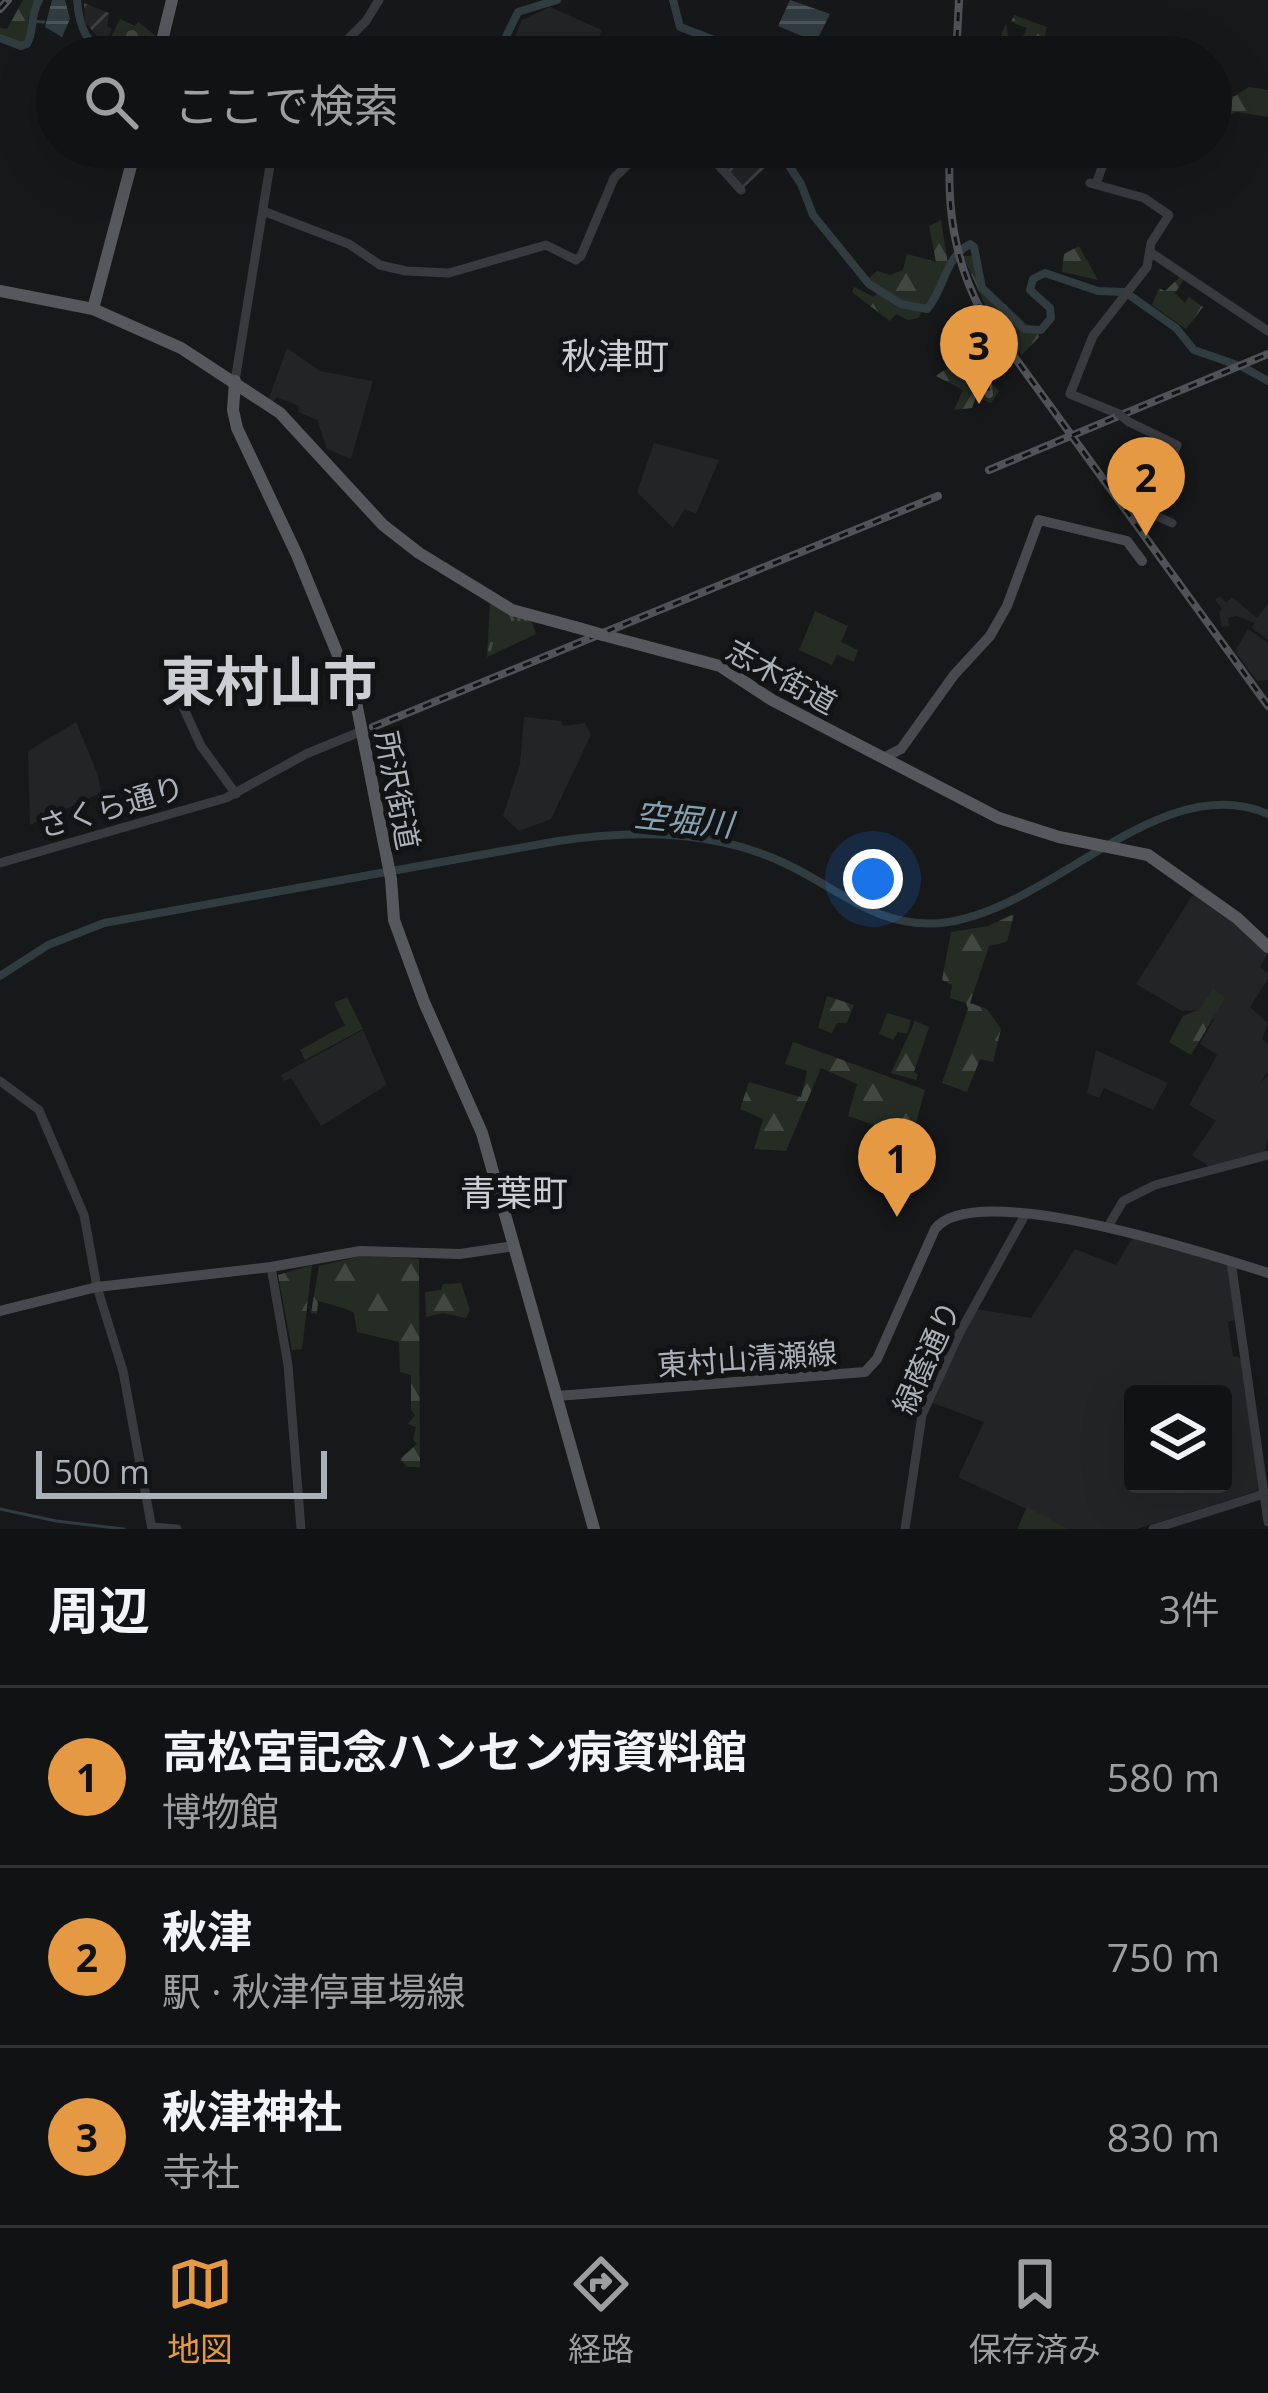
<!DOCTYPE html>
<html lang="ja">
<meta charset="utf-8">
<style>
:root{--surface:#111213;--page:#1a1b1c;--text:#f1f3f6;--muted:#9c9ea0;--line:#303233;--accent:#e59943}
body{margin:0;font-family:"Open Sans","Noto Sans JP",sans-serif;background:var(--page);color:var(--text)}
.controls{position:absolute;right:36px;bottom:36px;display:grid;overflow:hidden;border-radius:12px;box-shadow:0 12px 48px #0002}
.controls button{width:108px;height:108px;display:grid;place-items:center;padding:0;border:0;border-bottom:3px solid var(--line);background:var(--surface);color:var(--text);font:60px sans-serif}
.scale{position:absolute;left:36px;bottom:30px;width:291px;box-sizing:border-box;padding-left:12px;border:6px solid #abb1b8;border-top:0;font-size:33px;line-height:42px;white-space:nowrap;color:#abb1b8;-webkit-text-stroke:9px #121314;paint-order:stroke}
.you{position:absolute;left:873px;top:879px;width:42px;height:42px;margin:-30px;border:9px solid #fff;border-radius:50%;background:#1a73e8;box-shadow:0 0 0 18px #1a73e833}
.badge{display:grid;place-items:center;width:78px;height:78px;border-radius:50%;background:var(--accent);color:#111;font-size:39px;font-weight:700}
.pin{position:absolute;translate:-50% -99px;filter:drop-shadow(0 3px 6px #0008)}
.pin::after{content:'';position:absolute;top:63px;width:42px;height:36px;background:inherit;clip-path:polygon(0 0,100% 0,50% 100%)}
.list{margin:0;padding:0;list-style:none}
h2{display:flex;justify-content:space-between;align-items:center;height:156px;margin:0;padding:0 48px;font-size:51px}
h2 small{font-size:39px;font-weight:400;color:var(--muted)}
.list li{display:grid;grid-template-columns:78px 1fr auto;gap:36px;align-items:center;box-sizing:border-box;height:180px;padding:0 48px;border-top:3px solid var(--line)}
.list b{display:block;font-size:45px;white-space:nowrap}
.list p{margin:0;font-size:39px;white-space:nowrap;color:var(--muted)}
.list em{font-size:39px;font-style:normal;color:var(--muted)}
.icon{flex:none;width:66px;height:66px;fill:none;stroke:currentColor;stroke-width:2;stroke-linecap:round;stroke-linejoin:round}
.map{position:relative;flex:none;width:1268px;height:1529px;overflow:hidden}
.search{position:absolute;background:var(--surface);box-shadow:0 12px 48px #0002;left:36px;right:36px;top:36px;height:132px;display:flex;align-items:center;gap:30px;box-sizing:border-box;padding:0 42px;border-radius:66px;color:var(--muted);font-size:45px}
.sheet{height:696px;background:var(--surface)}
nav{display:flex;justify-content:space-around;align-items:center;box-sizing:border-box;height:168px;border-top:3px solid var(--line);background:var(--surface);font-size:33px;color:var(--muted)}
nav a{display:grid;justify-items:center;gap:6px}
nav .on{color:var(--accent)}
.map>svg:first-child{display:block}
.built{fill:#232426;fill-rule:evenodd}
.industrial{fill:url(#industrial-furrows)}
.grass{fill:url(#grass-tufts)}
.forest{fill:url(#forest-firs)}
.cemetery{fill:url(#cemetery-stones)}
.park{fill:#242c24}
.water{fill:url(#water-rules)}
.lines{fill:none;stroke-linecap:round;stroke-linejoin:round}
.stream{stroke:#313c41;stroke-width:3}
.river{stroke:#313c41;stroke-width:8}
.tertiary{stroke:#393a3e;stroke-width:9}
.secondary{stroke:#47494e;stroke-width:10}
.primary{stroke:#55585d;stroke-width:12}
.rail-casing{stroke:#505257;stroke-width:8}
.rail{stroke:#121314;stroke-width:3;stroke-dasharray:9;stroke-linecap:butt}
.tertiary-bridge{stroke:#393a3e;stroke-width:9}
.primary-bridge{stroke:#55585d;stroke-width:12}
.labels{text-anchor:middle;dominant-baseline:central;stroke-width:10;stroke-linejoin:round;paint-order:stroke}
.street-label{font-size:30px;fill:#abb1b8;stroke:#121314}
.water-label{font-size:33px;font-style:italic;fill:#84a2b0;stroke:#121314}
.quarter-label{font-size:36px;fill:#cbcfd4;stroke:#121314}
.town-label{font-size:54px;font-weight:bold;fill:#cbcfd4;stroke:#121314}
</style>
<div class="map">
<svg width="1268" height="1529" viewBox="0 0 1268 1529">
<defs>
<pattern id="industrial-furrows" width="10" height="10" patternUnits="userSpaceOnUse" patternTransform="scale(3)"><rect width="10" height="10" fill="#232426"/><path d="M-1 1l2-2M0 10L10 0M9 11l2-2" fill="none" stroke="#404143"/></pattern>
<pattern id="grass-tufts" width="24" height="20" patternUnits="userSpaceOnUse" patternTransform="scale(3)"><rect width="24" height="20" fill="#242c24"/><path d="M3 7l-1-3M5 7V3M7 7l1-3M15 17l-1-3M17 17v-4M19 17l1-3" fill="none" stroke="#414842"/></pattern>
<pattern id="forest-firs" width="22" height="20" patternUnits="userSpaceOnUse" patternTransform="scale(3)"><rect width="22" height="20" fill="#242c24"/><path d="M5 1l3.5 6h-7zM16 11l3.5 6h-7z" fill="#414842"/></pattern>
<pattern id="cemetery-stones" width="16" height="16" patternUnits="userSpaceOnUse" patternTransform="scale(3)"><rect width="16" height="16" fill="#242c24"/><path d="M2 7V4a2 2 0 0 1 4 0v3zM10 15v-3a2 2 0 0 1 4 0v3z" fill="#414842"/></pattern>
<pattern id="water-rules" width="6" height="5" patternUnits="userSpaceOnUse" patternTransform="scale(3)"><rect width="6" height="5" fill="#313c41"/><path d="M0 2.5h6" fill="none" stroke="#4c565a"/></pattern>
</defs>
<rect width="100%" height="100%" fill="#171819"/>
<path class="built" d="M550,7L602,30L590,57H506L522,20Z
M287,348L320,371L373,381L351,459L327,449L317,420L298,412L299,406L277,397L273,401L269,398Z
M654,443L719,460L696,514L685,509L673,528L637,492Z
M1220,596L1226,603L1232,597L1257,618L1268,604V640L1252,628L1254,623L1237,616L1228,618L1229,626L1222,627L1219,613L1222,609L1215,600Z
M1248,629L1268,643V680L1257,681L1235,651Z
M524,717L561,721L563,726L585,723L591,735L551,819L519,831L503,816L520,764Z
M76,722L98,775L101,793L30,825L28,751Z
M1196,890L1268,953L1260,967L1268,974V979L1250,1007L1268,1023L1262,1039L1268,1044V1072L1260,1082L1268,1076V1139L1264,1153L1211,1168L1192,1155L1216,1121L1189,1105L1217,1055L1200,1044L1214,1019L1198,1010L1182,1011L1136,984Z
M363,1030L387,1085L321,1126L291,1078L284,1081L281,1075Z
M1096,1050L1168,1083L1153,1110L1104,1088L1099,1098L1087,1093Z
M1134,1236L1228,1266L1235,1320L1228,1322L1233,1356L1241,1358L1260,1490L1137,1529H1069L958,1477L984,1422L930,1402L976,1309L1031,1318L1075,1249L1116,1265ZM1133,1394H1223V1484H1133Z"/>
<path class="industrial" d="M84,3L109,13L107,26L112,29L106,42H102L85,22Z
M702,147H774L776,158L741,190Z"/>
<path class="grass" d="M490,600L531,620L536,634L487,657Z"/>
<path class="forest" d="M23,0H36L28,18V40L23,44L0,36V28L7,29Z
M1014,15L1047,27L1043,45L1027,49L1032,57H1015L1001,36L1006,23L1008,36L1016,43L1020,42L1027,28L1011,22Z
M1249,87L1268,90V117L1237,112L1211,124V96H1235Z
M941,220L948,264L927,308C905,311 889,291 871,282L869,278L877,271L890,275L903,270L907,254L936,262L929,226Z
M1079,246L1098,280L1062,272L1064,254Z
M963,256H975C973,280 985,298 1004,313L983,287V273L985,285L1030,327L1010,319L1021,329L1038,334L1039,337L1022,355L985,305Z
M1181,276L1185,278L1175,293L1185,303L1189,297L1203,307L1186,329L1152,305L1159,288L1165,291Z
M870,285L898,305L921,312L919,318L908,320L896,314L890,321L852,292L854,287L874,297L877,293Z
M973,350L982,373L999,391L991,403L976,397L972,408L954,410L963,390L936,376Z
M1014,914L1007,942L989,946L970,1003L987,1009L1001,1029L993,1062L980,1059L967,1092L942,1083L968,1009L966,1003L950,998L952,985L942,980L951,932L988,926Z
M1213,989L1225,998L1191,1055L1169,1042L1183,1016L1200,1009Z
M827,996L854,1005L847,1023H837L832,1033L818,1028Z
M887,1013L911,1020L907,1034L898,1032L893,1040L879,1034Z
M915,1021L929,1027L914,1072L918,1075L916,1080L891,1073Z
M793,1042L925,1090L900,1181L880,1177L892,1131L848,1116L857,1084L821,1068L786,1151L754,1149L763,1119L740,1109L749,1082L801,1097L807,1071L785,1064Z
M365,1255L419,1259L420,1467H407L400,1459L417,1444L413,1440L416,1427L408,1424L415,1415L411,1410V1375L400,1372L399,1342L357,1332L354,1313C349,1309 325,1303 318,1301L317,1314L311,1313L319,1266Z
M312,1265L302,1349L292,1350L278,1275Z
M461,1283L470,1310L466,1318L443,1313L426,1317L425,1292L441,1290L443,1284Z"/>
<path class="cemetery" d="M120,19L135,26L138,22L156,36L151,57H139L107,45Z"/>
<path class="park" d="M815,611L848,626L841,642L858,650L854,662L837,655L832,665L799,650Z
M347,997L363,1029L305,1060L300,1050L345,1025L334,1003Z
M1027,1507L1069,1529H1017Z"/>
<path class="water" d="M52,0H65L70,19L62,37L45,27Z
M790,0L830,14L816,42L778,26Z"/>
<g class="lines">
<path class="stream" d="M30,21L44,22
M0,1509L56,1521L124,1529"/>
<path class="river" d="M77,0C79,27 87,48 114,57
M673,0L680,27L720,42L736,57
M0,38L21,46L27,44C35,30 29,19 39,0
M264,57L279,51L304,57
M496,57L518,12L557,0
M777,147L801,184L813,215L869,284L901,304L927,309C945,289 944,258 970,244L974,247L982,288L1024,329L1041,330L1051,318L1050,308L1030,290L1033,279L1045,273L1098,291L1125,292L1176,328L1194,350L1243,367L1268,381
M0,976L48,945L104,923L558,841C631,830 713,830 782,862C836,886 876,929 941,923C1051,912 1159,767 1268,814"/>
<path class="tertiary" d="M1095,47L1099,57
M330,57L366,21L379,0
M702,147L741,190
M1094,147L1105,159L1096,184
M1090,183L1144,198L1169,215L1151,243L1147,267L1093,336L1070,394L1119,414
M263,211L349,244L380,265L406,271L449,273L546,245L576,260L581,256L614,178L646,147
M1150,252L1268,331
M235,381L273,147
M1129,422L1177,445L1151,509L1152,514L1172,523
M184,709L201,746L236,794
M0,863L226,798L306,754L362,731
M0,1081L39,1110L84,1215L97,1287L123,1371L152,1529
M1109,1225L1123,1201L1155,1185L1268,1155
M1231,1261L1268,1522
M271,1267L288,1365L301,1529
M152,1527L177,1529
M905,1529L922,1415L960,1332L1025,1215
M1153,1529L1264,1494"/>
<path class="secondary" d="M883,758L901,749L954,675L990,636L1007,606L1039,520L1127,541L1142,561
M0,1311L97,1287L271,1267L360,1251L460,1254L514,1246
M557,1396L865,1372L877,1359L935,1229C974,1177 1212,1255 1268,1273"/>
<path class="primary" d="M158,57L172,0
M0,291L93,309L181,348L280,413L383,525L419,553L512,610L575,627
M93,309L136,147
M235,381L233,410L237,428L297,555L355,697L391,879L394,920L424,1002L482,1133L594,1529
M603,635L720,666L772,700L999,818L1059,837L1148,855L1237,918L1268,947"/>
<defs>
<path id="rail" d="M0,9L8,0
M956,57L959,0
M950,147C947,207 953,257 981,311L1268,706
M970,312L985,361L989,394
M989,470L1268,354
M373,727L938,496"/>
</defs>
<use href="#rail" class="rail-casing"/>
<use href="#rail" class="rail"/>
<path class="tertiary-bridge" d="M1119,414L1129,422"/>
<path class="primary-bridge" d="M575,627L603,635"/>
</g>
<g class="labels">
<g class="street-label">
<text transform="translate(782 676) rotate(29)">志木街道</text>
<text transform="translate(398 790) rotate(79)">所沢街道</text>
<text transform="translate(111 806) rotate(-16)">さくら通り</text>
<text transform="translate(926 1357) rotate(-66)">緑蔭通り</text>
<text transform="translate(747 1358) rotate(-4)">東村山清瀬線</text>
</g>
<g class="water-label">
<text transform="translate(684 819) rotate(6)">空堀川</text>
</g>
<g class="quarter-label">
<text x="615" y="355">秋津町</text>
<text x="514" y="1192">青葉町</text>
</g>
<g class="town-label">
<text x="269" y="680">東村山市</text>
</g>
</g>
</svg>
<div class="controls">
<button><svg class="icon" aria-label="layers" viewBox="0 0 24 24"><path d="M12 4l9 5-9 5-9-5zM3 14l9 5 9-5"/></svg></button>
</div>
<div class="scale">500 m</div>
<div class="you"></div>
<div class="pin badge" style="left:897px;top:1217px">1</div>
<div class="pin badge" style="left:1146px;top:536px">2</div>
<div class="pin badge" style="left:979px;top:404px">3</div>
<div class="search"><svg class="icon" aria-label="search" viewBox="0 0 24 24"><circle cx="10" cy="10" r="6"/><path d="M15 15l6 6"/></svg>ここで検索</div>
</div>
<section class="sheet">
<h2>周辺<small>3件</small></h2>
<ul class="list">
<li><span class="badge">1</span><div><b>高松宮記念ハンセン病資料館</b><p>博物館</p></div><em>580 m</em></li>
<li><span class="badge">2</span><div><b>秋津</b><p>駅 · 秋津停車場線</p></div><em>750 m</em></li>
<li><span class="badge">3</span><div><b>秋津神社</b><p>寺社</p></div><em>830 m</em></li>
</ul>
</section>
<nav>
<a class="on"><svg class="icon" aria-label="map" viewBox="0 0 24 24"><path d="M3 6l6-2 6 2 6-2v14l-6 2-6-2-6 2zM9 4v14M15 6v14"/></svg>地図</a>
<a><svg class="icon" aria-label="directions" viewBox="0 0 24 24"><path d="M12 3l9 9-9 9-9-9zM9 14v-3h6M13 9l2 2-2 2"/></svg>経路</a>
<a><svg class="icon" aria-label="saved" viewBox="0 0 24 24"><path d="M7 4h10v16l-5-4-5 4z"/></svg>保存済み</a>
</nav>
